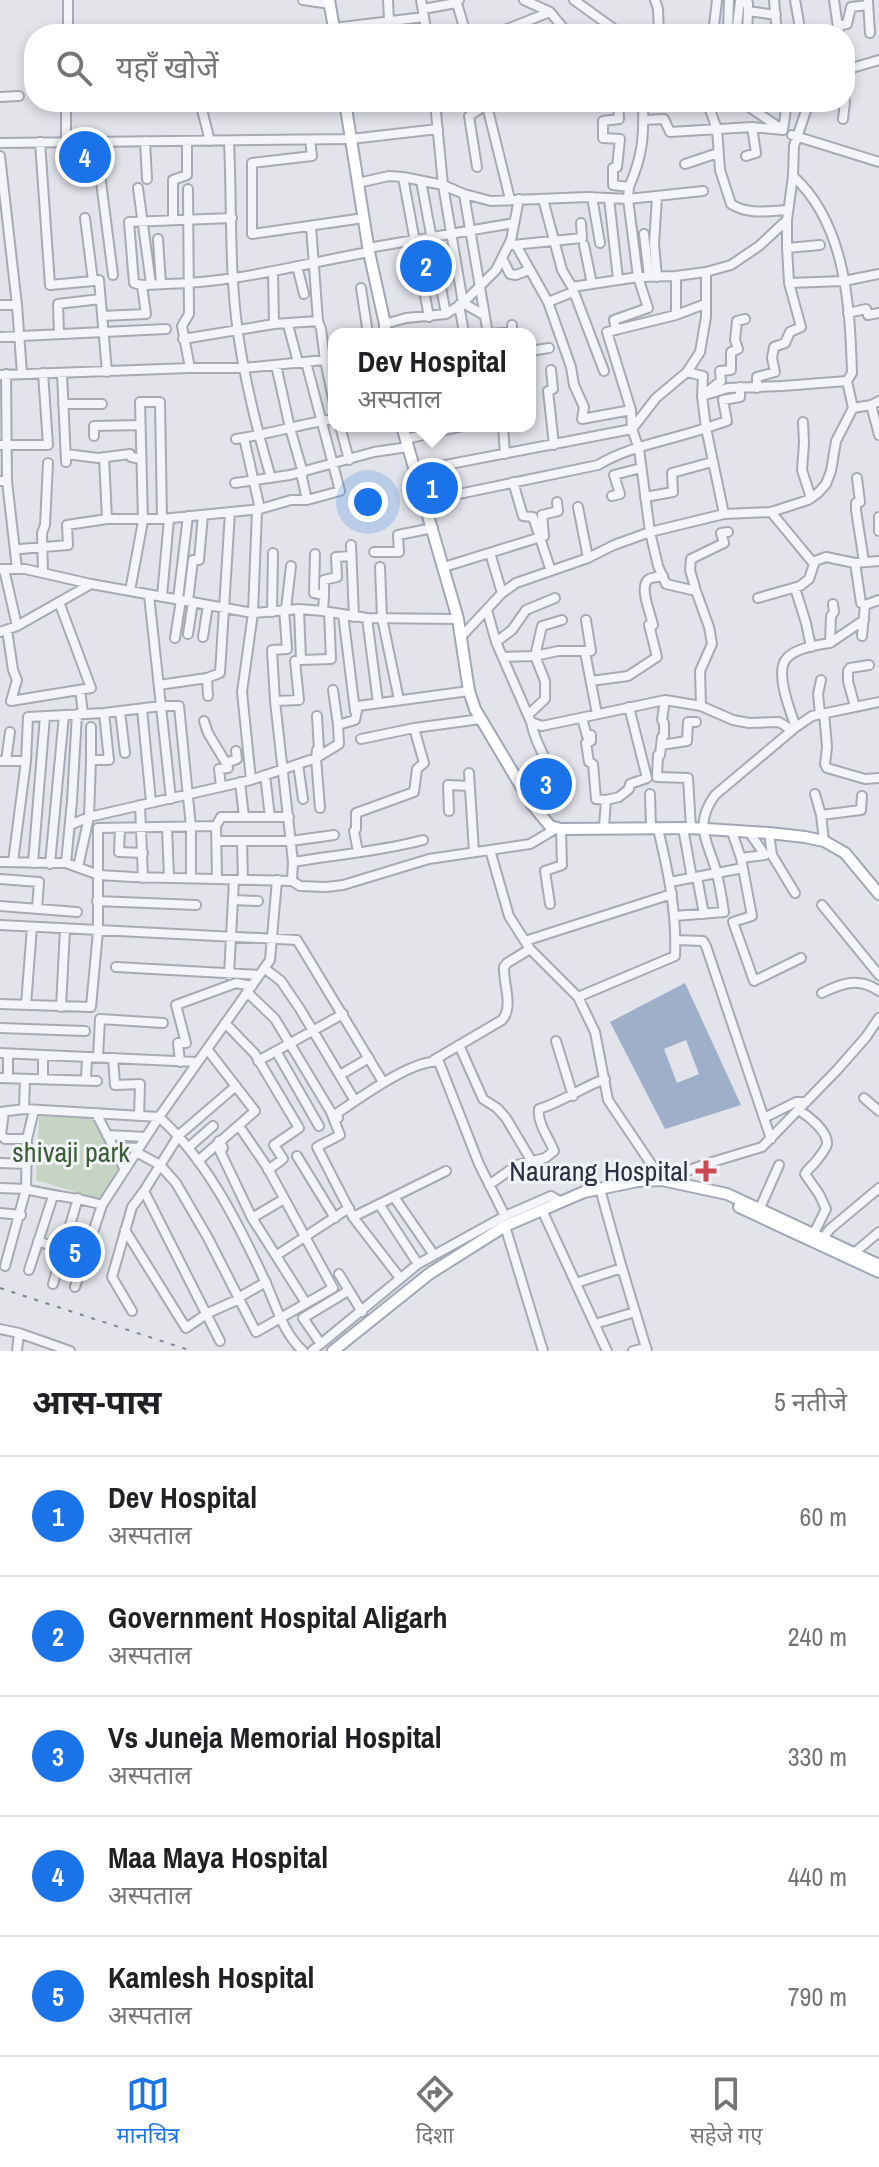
<!DOCTYPE html>
<html lang="hi">
<meta charset="utf-8">
<style>
:root{--surface:#fff;--page:#f6f6f6;--text:#202124;--muted:#757577;--line:#e0e0e0;--accent:#1a73e8}
body{margin:0;font-family:"Archivo Narrow","Noto Sans Devanagari",sans-serif;background:var(--page);color:var(--text)}
.you{position:absolute;left:368px;top:502px;width:28px;height:28px;margin:-20px;border:6px solid #fff;border-radius:50%;background:#1a73e8;box-shadow:0 0 0 12px #1a73e833}
.badge{display:grid;place-items:center;width:52px;height:52px;border-radius:50%;background:var(--accent);color:#fff;font-size:26px;font-weight:700}
.pin{position:absolute;translate:-50% -50%;border:4px solid #fff;box-shadow:0 2px 8px #0006}
.popup{position:absolute;left:328px;top:328px;width:208px;height:104px;box-sizing:border-box;display:grid;place-content:center;border-radius:16px;background:var(--surface);filter:drop-shadow(0 2px 6px #0005);font-size:26px;white-space:nowrap;color:var(--muted)}
.popup b{font-size:30px;color:var(--text)}
.popup::after{content:'';position:absolute;left:50%;top:100%;margin-left:-16px;border:16px solid transparent;border-top-color:var(--surface)}
.list{margin:0;padding:0;list-style:none}
h2{display:flex;justify-content:space-between;align-items:center;height:104px;margin:0;padding:0 32px;font-size:34px}
h2 small{font-size:26px;font-weight:400;color:var(--muted)}
.list li{display:grid;grid-template-columns:52px 1fr auto;gap:24px;align-items:center;box-sizing:border-box;height:120px;padding:0 32px;border-top:2px solid var(--line)}
.list b{display:block;font-size:30px;white-space:nowrap}
.list p{margin:0;font-size:26px;white-space:nowrap;color:var(--muted)}
.list em{font-size:26px;font-style:normal;color:var(--muted)}
.icon{flex:none;width:44px;height:44px;fill:none;stroke:currentColor;stroke-width:2;stroke-linecap:round;stroke-linejoin:round}
.map{position:relative;flex:none;width:879px;height:1351px;overflow:hidden}
.search{position:absolute;background:var(--surface);box-shadow:0 4px 12px #0003;left:24px;right:24px;top:24px;height:88px;display:flex;align-items:center;gap:20px;box-sizing:border-box;padding:0 28px;border-radius:32px;color:var(--muted);font-size:30px}
.sheet{height:704px;background:var(--surface)}
nav{display:flex;justify-content:space-around;align-items:center;box-sizing:border-box;height:112px;border-top:2px solid var(--line);background:var(--surface);font-size:22px;color:var(--muted)}
nav a{display:grid;justify-items:center;gap:4px}
nav .on{color:var(--accent)}
.map>svg:first-child{display:block}
.green{fill:#c6d4c3}
.water{fill:#9dafc9}
.pier{fill:#e2e4ea}
.lines{fill:none;stroke-linecap:round;stroke-linejoin:round}
.minor-casing{stroke:#a7aab4;stroke-width:12}
.major-casing{stroke:#a1a7b6;stroke-width:14}
.minor{stroke:#f4f5f8;stroke-width:8}
.major{stroke:#fff;stroke-width:10}
.rail{stroke:#7b8293;stroke-width:2;stroke-dasharray:4 8;stroke-linecap:butt}
.poi-dot{fill:#cd4951;stroke:#f1f3f7;stroke-width:3}
.labels{text-anchor:middle;dominant-baseline:central;stroke-width:6;stroke-linejoin:round;paint-order:stroke}
.park-label{font-size:28px;fill:#3b5d37;stroke:#f1f3f7}
.poi-label{font-size:28px;fill:#2a3042;stroke:#f1f3f7;text-anchor:end}
</style>
<div class="map">
<svg width="879" height="1351" viewBox="0 0 879 1351">
<rect width="100%" height="100%" fill="#e2e4ea"/>
<path class="green" d="M39,1116L92,1118L117,1165L118,1172L99,1199L36,1180Z"/>
<path class="water" d="M685,983L741,1105L665,1129L610,1022Z"/>
<path class="pier" d="M686,1040L699,1074L677,1083L664,1049Z"/>
<g class="lines">
<defs>
<path id="minor" d="M303,0L330,4
M388,0L389,21
M421,0L427,34
M456,0L466,34
M524,0L550,12L565,30L598,34
M574,0L621,34
M655,0L658,9L659,34
M774,0L777,34
M795,0L801,34
M834,0L839,34
M868,2L870,33
M423,9L456,3L459,0
M838,26L847,24L851,7L868,5
M334,28L424,17
M728,29L729,0
M68,34V0
M502,34V31L550,12
M713,34L717,0
M736,34L740,1L748,3V11L776,15
M747,34L748,11
M845,70L879,60
M845,89V96
M0,97L19,96
M200,102L210,141
M435,102L443,185L463,303L484,315
M486,102L510,199
M707,102L717,129L720,170L731,204C748,215 768,211 787,210
M742,102L780,128
M843,119L845,102
M643,120L664,119L670,132L752,127L783,130L787,102
M792,135L879,162
M310,140L312,156L252,163V234L364,218
M145,141L147,179
M229,141C232,204 229,270 238,333C245,382 257,430 271,478
M40,142L50,285L93,281
M66,142V102
M0,143L351,139L438,129
M96,143L113,275
M0,156L17,305L22,374
M746,156L756,153L752,127
M685,164L718,153
M477,167L469,116L486,105
M793,176C846,224 850,307 852,373L847,381L853,408
M403,177L429,317
M421,181L446,314
M358,183L389,176L403,177L443,185L464,194L491,201L587,197L628,199L703,191
M629,187C643,155 644,136 643,102
M138,188L151,284
M188,189L189,314L182,326L190,368
M464,194L488,334
M592,197L600,243
M657,197L654,244L657,277
M609,198L618,279
M543,199L562,270L572,287L604,371
M85,218L93,281L99,280L107,372
M232,218L129,222L134,283C144,287 154,284 165,284C235,283 301,264 369,252
M173,220V180L187,175V141
M787,220V248
M644,234L649,276
M158,239L161,284
M513,245L582,238L581,223
M516,245L548,302L571,367L574,385L584,407L582,419L631,410
M584,245L592,284
M368,248L514,223
M502,258L510,274L516,275L529,270
M297,266L304,294
M273,272L274,324
M676,276V315L607,332L631,410L632,429L639,449L650,532L658,566L666,584L696,591L709,627L712,644L700,671L701,706
M789,283L787,248L820,245
M572,287L638,277L676,276L706,272L731,265L759,246L787,220L793,176L794,146L809,102
M361,288L368,334
M548,302L573,292
M0,305H17
M459,305L464,332L461,334
M848,313L866,309L868,315L879,313
M676,315L705,304
M102,316L146,314L142,286
M318,321L321,329L325,360L334,403
M385,324L406,318L446,314L463,303L496,270L511,240L519,199
M288,325L298,362
M616,330L614,320L648,308L638,277L628,199L629,187L613,185V168L617,167L620,139L603,138V121L619,119L618,102
M59,334L58,304L100,299
M490,334L512,332V325
M0,337L166,329
M183,339L274,324L318,321L311,226
M530,351L549,348
M276,365L290,428L303,473
M551,370L553,389L548,391L554,445
M687,372L703,376L702,396L728,388L782,386L847,381
M62,373L66,462
M0,375L190,368H243L334,359
M757,388V377L775,372L772,358L774,347L785,343L790,332L801,327L789,283L844,281L879,274
M63,404H102
M871,405L879,435
M803,422L804,443L802,470L811,498
M340,426L349,460
M503,426L505,454
M94,436V426L140,425
M244,438L260,509
M236,439C269,434 301,424 334,419
M406,439L463,426
M0,445H48L43,373
M66,454L98,458L130,454L131,457L141,459
M414,471L632,429L656,398L687,372L700,352L706,317V272
M301,473L307,500
M857,478L860,502L856,503V510L864,562
M0,481H7L6,374
M7,481L17,569
M513,482L523,516L533,517L551,571
M235,483L290,475L374,452L408,447
M612,496L620,494L614,475L641,468
M645,497L673,492L672,473L712,462
M425,501L598,465C629,446 671,440 706,428L702,396L721,381L720,371L731,370V352L738,349L735,340L737,321L745,319
M578,507L588,558
M771,512L814,564
M724,514L706,428L727,421L723,400L740,397V387
M879,517V531
M107,519H162L160,402H140L143,521L130,591
M162,519L260,509L291,500H307L340,491L306,362
M351,545L354,617
M20,549L68,545L67,525L107,519L104,457
M374,552H399L398,535L433,528
M490,553L502,593
M315,554L314,593L324,595L323,611
M380,567L382,618L399,700
M444,567L544,536L542,515L558,511L557,502
M0,569H25L91,584
M4,569L17,626
M43,573L42,533L45,525L48,463
M795,588L806,623L811,647
M696,591L690,570L691,559L724,543L721,533L728,532
M149,595L171,799
M324,595V580L337,577L336,557L351,556
M162,596L169,519
M758,598L800,586L809,579L815,561L826,557L855,563
M178,599L188,516
M188,601L193,560H199L203,515
M861,603L855,563L879,561
M284,609L287,649L272,650L275,701L293,862
M286,609L291,566
M487,610L496,642L531,722L542,726L665,700L701,706L733,720L749,723L779,722L792,730
M272,612L273,553
M343,614L355,711
M367,618L378,703
M7,630L13,670L17,680L11,701L91,688L59,602
M0,632L17,626L91,584L253,613L299,609L323,611L367,618L458,619
M188,634L193,602
M862,636L865,605L879,600
M203,637L208,605
M461,637L502,593L516,583L588,558L614,545L650,532L724,514L771,512L808,500L818,493L826,484L831,471L836,441L853,408L871,405L879,401
M175,638L181,600
M496,642L512,630L526,610L555,598
M830,643L864,620
M585,652L597,714
M503,657L535,656L558,651H591L586,620
M301,660L331,659L329,612
M591,681L628,676L657,657L649,625H653C651,614 638,586 649,579C653,577 659,577 663,576
M159,685L207,678
M80,690L83,713
M333,690L338,725
M208,696L207,678L220,673L230,512
M665,700L662,720L664,723V736L662,737L660,755H658L657,777L688,778L691,828
M275,701L299,700L295,661L301,660L299,609
M855,707L848,681V671L850,668L869,665
M142,709L151,802
M120,711L125,753
M824,713L827,747L825,764L827,768L865,779L879,778
M820,714L818,694L821,680
M528,715L545,699V681L535,656L542,626L562,620
M317,716L319,750H317L316,758L320,808
M582,718L587,736L591,735V741L586,743L589,762L593,764L596,799L606,800L604,827
M204,721L208,733L226,763
M531,722C536,749 555,770 561,796
M91,727V760
M796,727C790,711 774,671 787,658C796,648 817,645 830,643L831,616L834,612L833,604
M361,739L414,728
M661,745L687,741L688,722H696
M0,761H26
M6,761L10,732
M298,764L303,799
M469,773L474,852
M265,775L270,817
M251,780L242,692L253,613L257,510
M240,782L244,817
M221,787L219,769L228,768L226,763L237,759L236,751
M650,794L651,827
M815,794L821,815L824,841
M606,800L619,797L629,789L630,784L647,778L629,707
M140,805L143,878
M449,811L448,785L469,786
M821,815L861,810L862,796
M70,825L89,817L251,780L316,758L339,744L338,725L355,720L358,706L469,691
M167,827L169,878
M120,828L119,852L143,853
M683,828L692,878
M658,829C668,871 677,912 675,956L578,997L595,1032L608,1100L662,1180L709,1163L762,1147L837,1070L866,1037L879,1018
M732,832L741,858L752,916L733,922L754,981L801,958
M769,833L772,855L795,893
M218,841H291L334,835
M242,841L243,880
M490,850L509,916L530,949L578,997
M358,852L354,831L356,829V813L414,792L417,769L424,763L414,728L481,719
M741,858L765,855L749,832
M0,862L66,863L99,875L133,877L292,881L300,886L326,887L343,885L429,859L530,844L557,828
M13,862L26,761L28,717L104,713L161,706H179L191,827V878
M33,863L45,716
M66,863L72,801L77,714
M50,864L64,715
M78,867L89,817L91,760H109L104,713
M697,877L704,914
M0,879L39,882L37,909
M217,879L216,826L221,817H289
M292,881L293,862C335,855 383,851 423,840
M670,882L743,868
M233,900L258,901
M97,901L196,905
M550,904L545,871L562,865L561,829
M822,905L879,975
M0,906L77,912
M675,916L724,912C722,899 720,886 717,874C709,842 692,827 715,795L796,727L812,716L879,702
M0,925L297,940L383,1082
M676,940L703,941L706,946L771,1139
M525,941L672,894
M116,967L259,975
M264,968L281,981L300,1009L355,1101
M229,975L234,880
M247,992L275,1019L331,1112L340,1135L317,1147L353,1217
M822,993C842,983 859,977 879,991
M0,1004L91,1007L98,931V828L216,826
M26,1005L32,927
M61,1007L65,929
M225,1023L255,1054L299,1128L274,1145L283,1159L268,1170
M0,1028L85,1031
M556,1041L573,1096
M459,1045L483,1099L497,1108L506,1118L531,1160
M276,1051L319,1126
M0,1053L197,1062
M98,1057L100,1019L163,1023
M113,1058L115,1085L140,1084L139,1116
M434,1060L502,1020C514,1006 503,984 504,967L507,963L530,949
M258,1061L343,1014
M180,1062L178,1043H186L176,1005L236,983L252,986
M340,1075L369,1058
M0,1078L97,1081
M8,1078V1054
M43,1079V1055
M86,1080L87,1057
M864,1098L879,1111
M24,1109L25,1079
M34,1110L27,1139L26,1189C51,1196 77,1197 102,1205L159,1117L270,960L277,880
M799,1110C808,1116 828,1131 827,1144C826,1149 820,1156 817,1160C813,1166 808,1168 805,1174L819,1194L826,1209L811,1239
M0,1112L24,1109L159,1117C207,1160 238,1223 265,1281C276,1305 283,1333 303,1351
M4,1112L1,1135L5,1139H27
M96,1113L125,1170
M764,1118L796,1102H806
M334,1120L338,1118L336,1114C358,1099 414,1058 439,1062L479,1164L505,1216
M107,1135L146,1137
M219,1141L223,1148L220,1151L252,1218L306,1303
M113,1147L138,1148
M189,1147L213,1126
M136,1152L160,1165L176,1183L208,1238L256,1332L333,1288L267,1167L239,1126
M297,1156L335,1218
M198,1161L255,1111L207,1049
M0,1163L27,1164
M489,1185L517,1165L545,1158L554,1151C549,1138 537,1123 539,1109C563,1102 582,1087 605,1079
M0,1188L26,1189L5,1266
M600,1189L622,1268
M144,1191L220,1341
M394,1197L434,1255
M379,1204L418,1264
M760,1208L779,1165
M542,1210L607,1351
M0,1213L21,1215
M252,1218L284,1199
M505,1226L543,1351
M125,1230L186,1328L208,1313L237,1300L238,1298L266,1282
M823,1238L830,1229L879,1188
M38,1241L63,1250
M854,1253L879,1232
M277,1255L349,1208
M29,1270L53,1196
M339,1274L362,1312
M400,1278L353,1217L446,1171
M576,1283L622,1268L647,1351
M53,1284L78,1198
M75,1287L102,1205
M132,1311L112,1277L132,1207L144,1191L179,1135L236,1086
M595,1324L635,1312
M0,1329L19,1333L70,1351
M321,1344L303,1318L348,1291
M17,1351L19,1333
M312,1351L418,1264L505,1216L551,1196L561,1202
M633,1351L646,1348"/>
<path id="major" d="M329,0L335,34
M345,102L369,252L385,324V334
M402,426L458,619L469,691L475,709L531,803L550,826L561,829L691,828L769,833L805,837L824,841L845,853L879,894
M739,1207L879,1272
M333,1351L429,1274L505,1226L584,1192L638,1181L662,1180L727,1194L879,1265"/>
</defs>
<use href="#minor" class="minor-casing"/>
<use href="#major" class="major-casing"/>
<use href="#minor" class="minor"/>
<use href="#major" class="major"/>
<path class="rail" d="M0,1288L192,1351"/>
</g>
<path class="poi-dot" d="M702 1159h8v8h8v8h-8v8h-8v-8h-8v-8h8z"/>
<g class="labels">
<g class="park-label">
<text x="71" y="1152">shivaji park</text>
</g>
<g class="poi-label">
<text x="688" y="1171">Naurang Hospital</text>
</g>
</g>
</svg>
<div class="you"></div>
<div class="pin badge" style="left:432px;top:488px">1</div>
<div class="popup"><b>Dev Hospital</b>अस्पताल</div>
<div class="pin badge" style="left:426px;top:266px">2</div>
<div class="pin badge" style="left:546px;top:784px">3</div>
<div class="pin badge" style="left:85px;top:157px">4</div>
<div class="pin badge" style="left:75px;top:1252px">5</div>
<div class="search"><svg class="icon" aria-label="search" viewBox="0 0 24 24"><circle cx="10" cy="10" r="6"/><path d="M15 15l6 6"/></svg>यहाँ खोजें</div>
</div>
<section class="sheet">
<h2>आस-पास<small>5 नतीजे</small></h2>
<ul class="list">
<li><span class="badge">1</span><div><b>Dev Hospital</b><p>अस्पताल</p></div><em>60 m</em></li>
<li><span class="badge">2</span><div><b>Government Hospital Aligarh</b><p>अस्पताल</p></div><em>240 m</em></li>
<li><span class="badge">3</span><div><b>Vs Juneja Memorial Hospital</b><p>अस्पताल</p></div><em>330 m</em></li>
<li><span class="badge">4</span><div><b>Maa Maya Hospital</b><p>अस्पताल</p></div><em>440 m</em></li>
<li><span class="badge">5</span><div><b>Kamlesh Hospital</b><p>अस्पताल</p></div><em>790 m</em></li>
</ul>
</section>
<nav>
<a class="on"><svg class="icon" aria-label="map" viewBox="0 0 24 24"><path d="M3 6l6-2 6 2 6-2v14l-6 2-6-2-6 2zM9 4v14M15 6v14"/></svg>मानचित्र</a>
<a><svg class="icon" aria-label="directions" viewBox="0 0 24 24"><path d="M12 3l9 9-9 9-9-9zM9 14v-3h6M13 9l2 2-2 2"/></svg>दिशा</a>
<a><svg class="icon" aria-label="saved" viewBox="0 0 24 24"><path d="M7 4h10v16l-5-4-5 4z"/></svg>सहेजे गए</a>
</nav>
